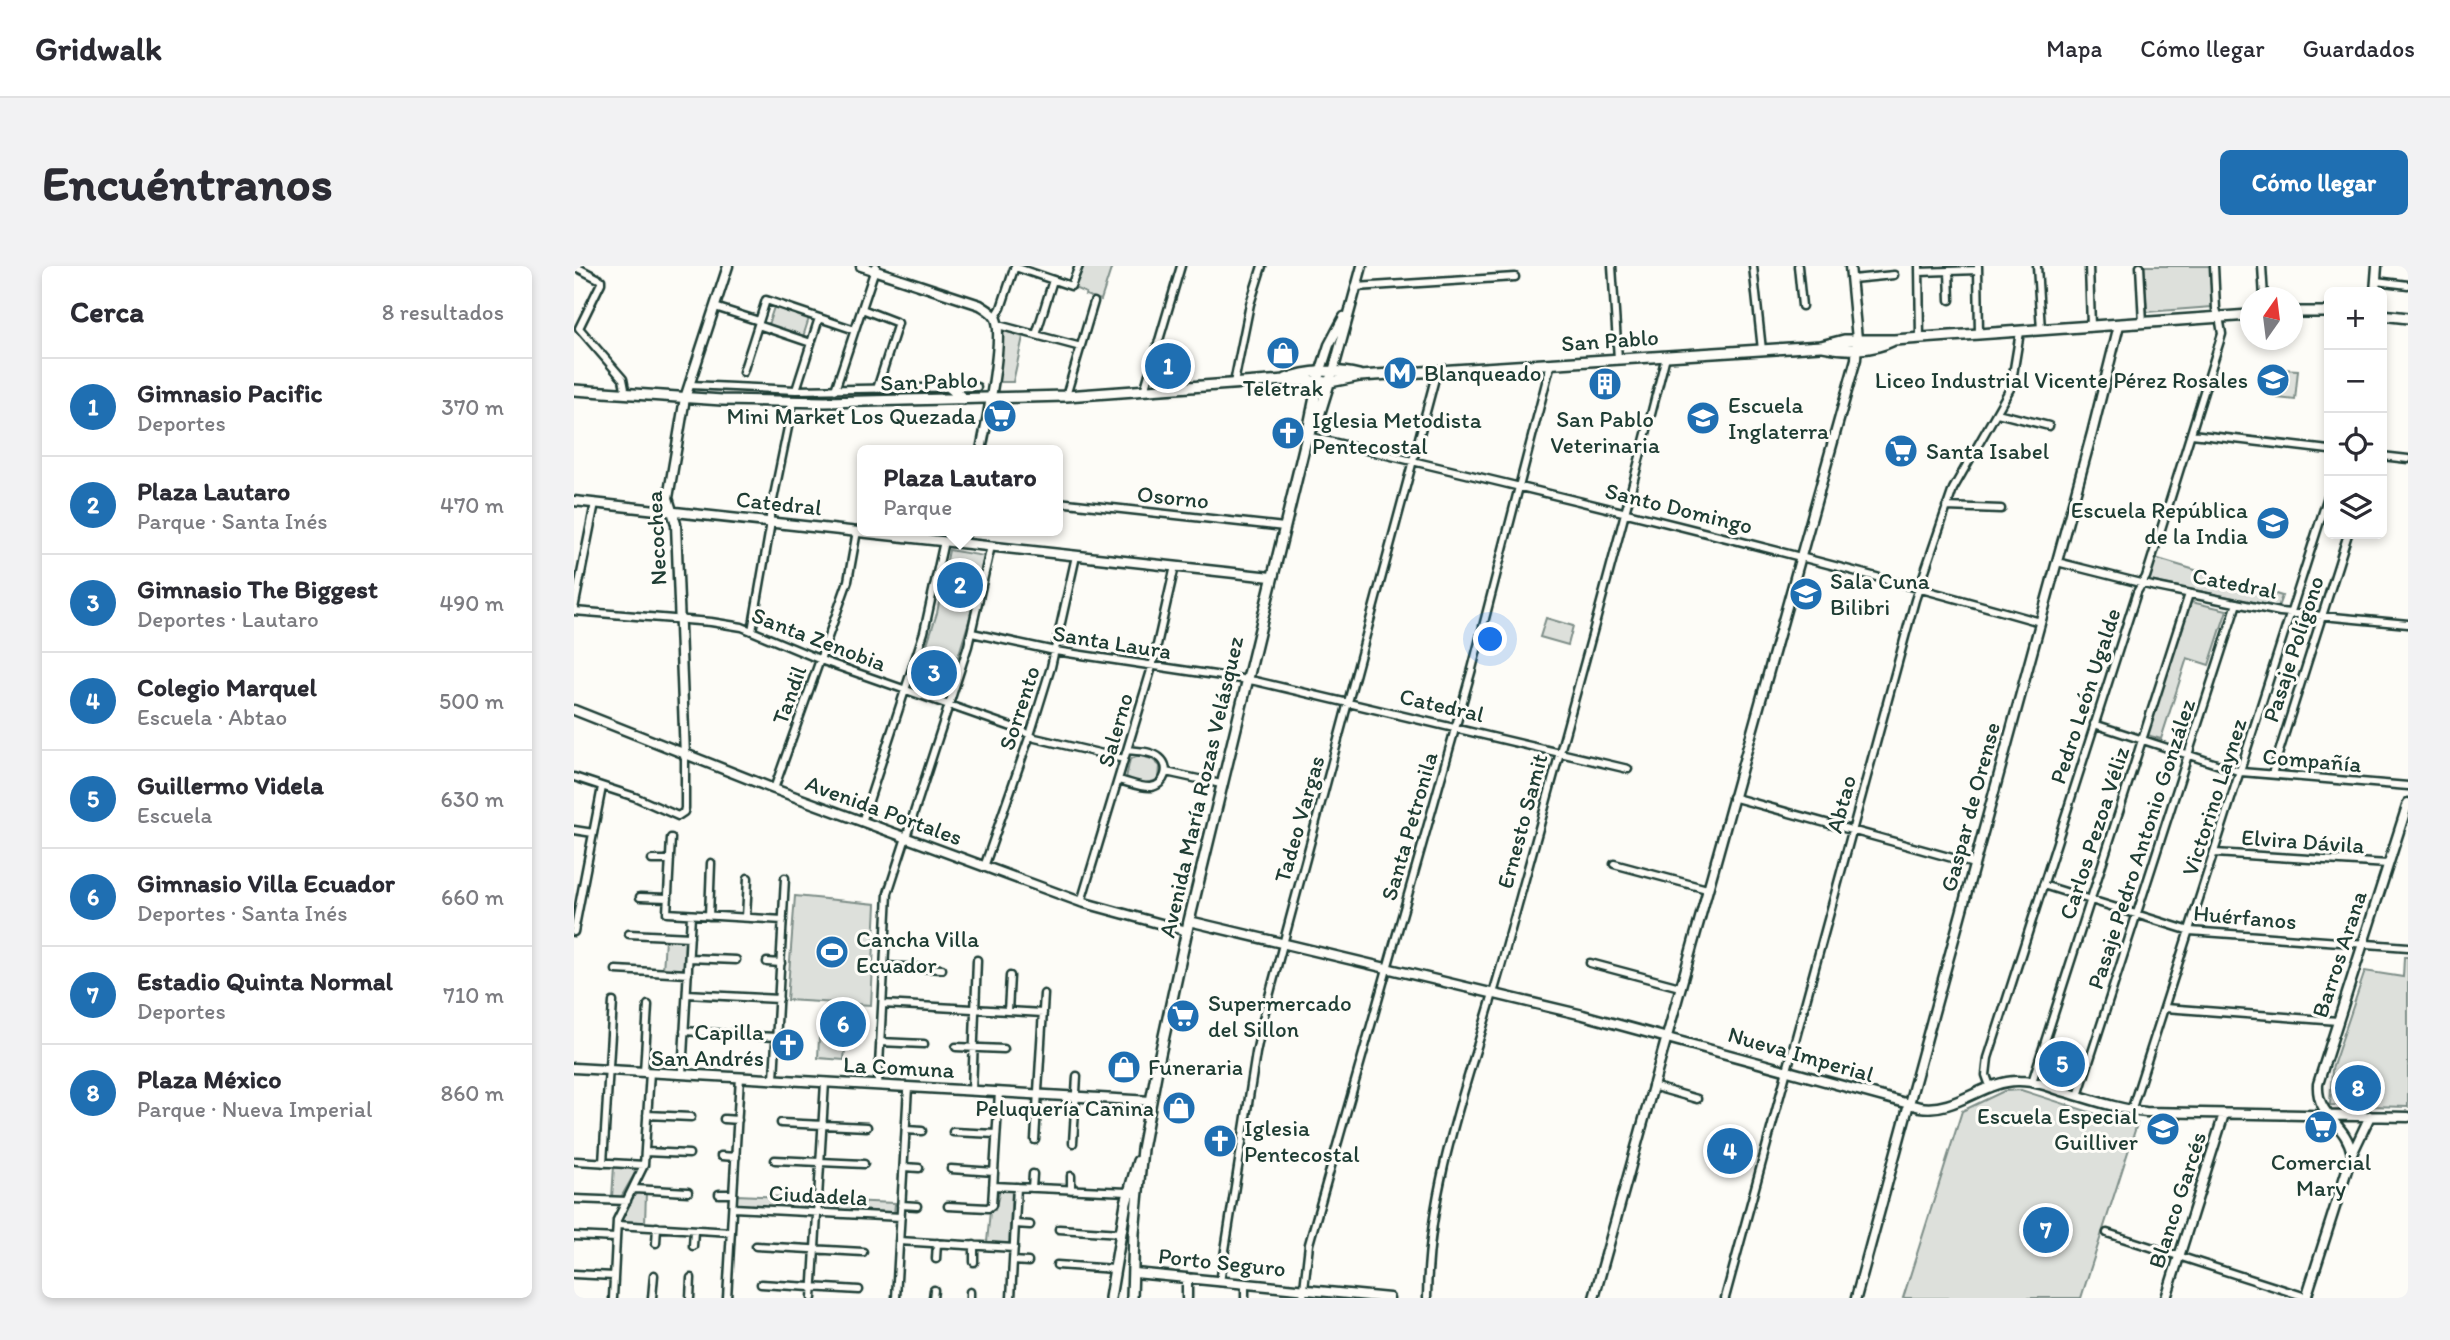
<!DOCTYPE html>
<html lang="es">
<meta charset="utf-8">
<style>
:root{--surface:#fff;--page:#f2f2f3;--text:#2b2b33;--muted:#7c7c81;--line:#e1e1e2;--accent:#1f6fb2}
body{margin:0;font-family:Itim,sans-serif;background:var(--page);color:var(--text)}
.controls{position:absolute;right:21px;top:21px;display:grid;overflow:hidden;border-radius:10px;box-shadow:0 4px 10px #0003}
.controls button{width:63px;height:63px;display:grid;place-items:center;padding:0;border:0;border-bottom:2px solid var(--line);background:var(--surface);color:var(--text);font:35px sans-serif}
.compass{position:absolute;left:1666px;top:21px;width:63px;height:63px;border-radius:50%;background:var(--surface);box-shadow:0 4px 10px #0003;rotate:14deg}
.you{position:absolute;left:917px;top:374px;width:24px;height:24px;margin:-18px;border:5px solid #fff;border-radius:50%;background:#1a73e8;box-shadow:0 0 0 10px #1a73e833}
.badge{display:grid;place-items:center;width:46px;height:46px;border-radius:50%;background:var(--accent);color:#fff;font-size:23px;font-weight:700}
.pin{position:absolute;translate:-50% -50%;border:4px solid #fff;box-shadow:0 2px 7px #0006}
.popup{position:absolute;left:283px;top:179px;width:206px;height:91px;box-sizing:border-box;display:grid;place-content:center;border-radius:10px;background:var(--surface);filter:drop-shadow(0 2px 5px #0005);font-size:23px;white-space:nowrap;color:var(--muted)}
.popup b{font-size:26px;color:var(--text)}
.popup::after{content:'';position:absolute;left:50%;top:100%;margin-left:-14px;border:14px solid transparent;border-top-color:var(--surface)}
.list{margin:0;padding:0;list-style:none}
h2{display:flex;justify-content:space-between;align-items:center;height:91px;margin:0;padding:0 28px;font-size:30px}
h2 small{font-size:23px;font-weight:400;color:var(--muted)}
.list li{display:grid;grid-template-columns:46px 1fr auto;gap:21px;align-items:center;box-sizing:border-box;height:98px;padding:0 28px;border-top:2px solid var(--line)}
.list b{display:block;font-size:26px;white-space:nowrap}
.list p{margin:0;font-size:23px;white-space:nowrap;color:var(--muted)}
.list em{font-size:23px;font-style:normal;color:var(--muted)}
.icon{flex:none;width:38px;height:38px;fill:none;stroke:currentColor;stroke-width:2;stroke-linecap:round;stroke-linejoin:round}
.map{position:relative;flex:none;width:1834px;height:1032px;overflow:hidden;border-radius:10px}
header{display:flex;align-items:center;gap:42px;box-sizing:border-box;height:98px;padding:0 35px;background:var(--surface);border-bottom:2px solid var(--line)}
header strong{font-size:33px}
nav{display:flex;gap:38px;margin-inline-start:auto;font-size:24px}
.intro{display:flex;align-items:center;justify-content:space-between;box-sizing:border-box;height:168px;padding:0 42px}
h1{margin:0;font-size:49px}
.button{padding:18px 32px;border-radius:10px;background:var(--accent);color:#fff;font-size:24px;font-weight:700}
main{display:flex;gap:42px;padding:0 42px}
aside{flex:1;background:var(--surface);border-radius:10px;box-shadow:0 4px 10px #0003}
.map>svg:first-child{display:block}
.green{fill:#dde0db;stroke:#7e8e88;stroke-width:2}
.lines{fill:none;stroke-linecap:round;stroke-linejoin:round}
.street-casing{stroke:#1f3d34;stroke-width:11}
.secondary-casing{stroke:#1f3d34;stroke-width:13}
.primary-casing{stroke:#1f3d34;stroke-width:14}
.street{stroke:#fdfcf7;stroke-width:6}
.secondary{stroke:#fdfcf7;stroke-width:8}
.primary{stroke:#fdfcf7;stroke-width:9}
.labels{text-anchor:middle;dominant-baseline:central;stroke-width:6;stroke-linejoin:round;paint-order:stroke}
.street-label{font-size:23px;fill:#1f3d34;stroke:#fdfcf7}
.poi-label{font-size:23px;fill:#1f3d34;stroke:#fdfcf7;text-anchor:start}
</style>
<header>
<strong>Gridwalk</strong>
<nav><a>Mapa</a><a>Cómo llegar</a><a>Guardados</a></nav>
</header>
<div class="intro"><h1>Encuéntranos</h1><a class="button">Cómo llegar</a></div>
<main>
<aside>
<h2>Cerca<small>8 resultados</small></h2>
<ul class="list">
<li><span class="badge">1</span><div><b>Gimnasio Pacific</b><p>Deportes</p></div><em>370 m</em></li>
<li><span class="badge">2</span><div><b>Plaza Lautaro</b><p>Parque · Santa Inés</p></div><em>470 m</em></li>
<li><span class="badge">3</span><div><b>Gimnasio The Biggest</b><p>Deportes · Lautaro</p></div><em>490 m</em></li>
<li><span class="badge">4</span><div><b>Colegio Marquel</b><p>Escuela · Abtao</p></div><em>500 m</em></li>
<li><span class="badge">5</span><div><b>Guillermo Videla</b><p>Escuela</p></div><em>630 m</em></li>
<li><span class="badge">6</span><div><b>Gimnasio Villa Ecuador</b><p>Deportes · Santa Inés</p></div><em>660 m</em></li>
<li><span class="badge">7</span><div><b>Estadio Quinta Normal</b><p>Deportes</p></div><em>710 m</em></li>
<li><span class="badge">8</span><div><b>Plaza México</b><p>Parque · Nueva Imperial</p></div><em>860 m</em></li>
</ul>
</aside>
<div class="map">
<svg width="1834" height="1032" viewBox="0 0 1834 1032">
<rect width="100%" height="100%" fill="#fdfcf7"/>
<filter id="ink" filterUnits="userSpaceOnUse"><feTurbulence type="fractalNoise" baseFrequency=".0143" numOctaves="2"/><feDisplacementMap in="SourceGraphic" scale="14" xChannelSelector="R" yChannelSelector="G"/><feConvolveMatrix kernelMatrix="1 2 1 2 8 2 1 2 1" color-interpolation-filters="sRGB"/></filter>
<g filter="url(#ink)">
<path class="green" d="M508,0H538L527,34L511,29L512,27L500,22Z
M1570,0H1636L1638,41L1573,46Z
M200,41L235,52L229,71L194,59Z
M428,64L449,71L439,116H424Z
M1707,103L1724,104L1721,134L1704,132Z
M375,284L410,290L395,355L384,391L352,381L363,347Z
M1581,292L1708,330L1704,341L1575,315Z
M1617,336L1653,344L1635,399L1613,392L1587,473L1573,469Z
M972,352L999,360L994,379L966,371Z
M566,490L578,493L586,500L585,513C572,519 564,518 552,512L556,493Z
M221,630L302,638L297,739L213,734Z
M91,672L111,674L109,706L89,705Z
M1830,691H1834V841L1756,839L1758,803L1791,705L1829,711Z
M245,772L272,773L270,794L244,792Z
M1447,824L1556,859L1563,858L1507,1032H1329L1388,845L1430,825Z
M40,900L59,901L61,907L46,933L38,932Z
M438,923L435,978L413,976L416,945L421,944L426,924Z
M63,926H72L71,958L48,957C46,947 57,935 63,926Z
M162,929L235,932V944L162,941Z
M247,934L321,937L320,949L246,945Z"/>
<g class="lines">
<defs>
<path id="street" d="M0,0L27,14V17L5,62L49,113L52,128
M1038,0L1044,93
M1179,0L1188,84
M1224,0L1228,40
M1345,0L1346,72
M1404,0L1405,69
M1463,0L1467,64
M1515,0L1517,60
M1566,0L1569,57
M1688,0L1690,32
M441,1L497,20L505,0
M1375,5L1376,34
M1345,6L1404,4
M1278,13L1320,9
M1802,15L1834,19
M782,21L941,11
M141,41L185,55
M288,43L324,57L303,123
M421,52L427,42L441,0
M184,59L237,77
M424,59L507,81
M462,69L479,14
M169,106L192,34L281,64
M660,117L676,38L688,0
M116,119L222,124L403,121
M222,124L245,52
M261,124L302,0
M570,125L607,0
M492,130L520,36
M1423,147L1475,160
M1618,168L1755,184
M733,170C978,228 1224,287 1466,356
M1808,190L1834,193
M484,236L710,261
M1372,241L1427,243
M1483,296L1578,320L1706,346L1834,358
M0,343L21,237
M0,345L137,356L168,361L252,396L449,465L461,472L550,493
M178,365L196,262V249L219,137
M398,367L481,385L681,415L1054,503
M1520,458L1667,506L1834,520
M592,506L647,518
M1698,508L1774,268
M0,511L61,531L104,550L110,546L111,542V490
M544,514C554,516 567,522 577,521C591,519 597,501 586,492C578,485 563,485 553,484
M200,523L274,315L283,265
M1158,531L1400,598
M288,556L350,366L370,275
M0,564L19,567
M97,572L93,647L209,654
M1641,587L1814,598
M78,594H96
M1040,598L1133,623
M410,601L456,469L477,401L502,290
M1469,619L1616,665L1834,681
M66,631L94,632
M507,636L578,401L601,300
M135,650L137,597
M172,652L174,612
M0,666L28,521
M55,668L116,671
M115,692L162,694
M193,696L207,697
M1016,697L1106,721
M311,700L368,703
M42,704L114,708
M113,728L205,733
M309,738L469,747
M1591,742L1764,755
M434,745L436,710
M110,765L155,768
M180,770L203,771
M306,776L350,778
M382,781L430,783
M70,806L74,739
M108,808L117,649
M200,813L211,612
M1458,816L1615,328
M304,819L314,627L394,380L417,280
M1078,820L1123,833
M1416,820L1412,809L1414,792L1563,326L1572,311L1648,68L1646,56L1642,43L1640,0
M398,825L403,694
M1504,830L1663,337
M1557,845L1755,227
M73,849L117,851
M150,853L164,854
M207,857L293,861
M332,864L348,865
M379,866L422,868
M461,874L470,728
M499,877L503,810
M71,886L115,888
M147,890L162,891
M201,894L290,898
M2,895L70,899
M29,897L39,736
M330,901L345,902
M377,903L420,906
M419,920L554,926
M458,922L459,908
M60,923L114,926
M497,924V910
M145,928H159
M0,933L53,935
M327,939L343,940
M374,940L414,942L418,939L425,826
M159,942L327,951
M441,958L456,959
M43,959L157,966
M485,963L547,967
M1533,967L1735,1032
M0,970L42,972
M325,975L440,982
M82,977L83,961
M119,980L120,964
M182,980L289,986
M362,993L363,977
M439,995L454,996
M400,996V979
M483,999L540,1003
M0,1008L40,1010
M646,1016L682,787L690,749L863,105
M187,1018L285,1024
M671,1018V1032
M39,1032L43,954L70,899L76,806
M78,1032L80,1009
M116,1032L117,1012
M153,1032L166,811
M238,1032L251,816
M322,1032L334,821
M359,1032L360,1024
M396,1032V1026
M437,1032L443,921
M729,1032L735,978L898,403L977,97
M853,1032C854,914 898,805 929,693C984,492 1041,292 1092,90
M1151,1032L1341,334L1379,223L1437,121L1446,66"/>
<path id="secondary" d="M287,0L406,39C412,43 419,46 422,53C430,72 412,161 407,184
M1801,26L1803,0
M759,106L788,0
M746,107L755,79L770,51
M0,235L697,311
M389,277L391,265
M0,444L200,523L507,636L613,665
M111,490L102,258L94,232L111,132L154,0
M615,655L1009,749L1346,841C1382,847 1410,814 1445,815C1460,815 1474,820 1488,825C1516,833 1543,843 1572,846L1834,851
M0,802L577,835
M1778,888C1772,856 1742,851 1744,818L1834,537
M561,1007L815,1032
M613,1032V1012
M1020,1032L1282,93L1283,73L1276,0
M1282,1032L1518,167L1545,59
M1592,1032L1650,848
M1732,1032L1778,888L1796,850"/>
<path id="primary" d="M1718,46H1755
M1808,49L1834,52
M1249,80C1270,85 1298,85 1318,75
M712,113C734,104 762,103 785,109
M375,121L390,133
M0,124L148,134L251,136L492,130L711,114L756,116L786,110L1247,80L1270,74H1320L1676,49
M734,168L743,156L757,111
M536,1032L552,937L564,895
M558,1032L560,967L568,883L585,793L615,655L733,170L746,107"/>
</defs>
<use href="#street" class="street-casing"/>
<use href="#secondary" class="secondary-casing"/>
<use href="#primary" class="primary-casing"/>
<use href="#street" class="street"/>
<use href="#secondary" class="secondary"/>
<use href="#primary" class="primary"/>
</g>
</g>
<defs>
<symbol id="shop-disc" viewBox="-11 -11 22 22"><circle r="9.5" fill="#1f6fb2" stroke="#fdfcf7"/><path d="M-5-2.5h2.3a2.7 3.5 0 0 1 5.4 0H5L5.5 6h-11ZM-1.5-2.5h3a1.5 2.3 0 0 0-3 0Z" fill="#fff"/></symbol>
<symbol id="metro-disc" viewBox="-11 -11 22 22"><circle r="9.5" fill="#1f6fb2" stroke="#fdfcf7"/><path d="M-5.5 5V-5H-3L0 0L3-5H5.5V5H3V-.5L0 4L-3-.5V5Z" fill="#fff"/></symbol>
<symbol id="school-disc" viewBox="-11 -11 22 22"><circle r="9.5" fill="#1f6fb2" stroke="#fdfcf7"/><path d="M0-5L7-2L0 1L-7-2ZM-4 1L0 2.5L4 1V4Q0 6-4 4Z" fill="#fff"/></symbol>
<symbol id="building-disc" viewBox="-11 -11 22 22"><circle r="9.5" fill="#1f6fb2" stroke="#fdfcf7"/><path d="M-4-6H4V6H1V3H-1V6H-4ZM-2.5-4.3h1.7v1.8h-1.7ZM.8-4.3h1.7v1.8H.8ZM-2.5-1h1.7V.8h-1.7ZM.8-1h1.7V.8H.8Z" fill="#fff"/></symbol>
<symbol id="supermarket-disc" viewBox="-11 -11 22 22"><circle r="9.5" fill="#1f6fb2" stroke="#fdfcf7"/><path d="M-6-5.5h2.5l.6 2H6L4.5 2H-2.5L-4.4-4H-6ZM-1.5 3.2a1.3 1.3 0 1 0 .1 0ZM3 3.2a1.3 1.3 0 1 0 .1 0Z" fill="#fff"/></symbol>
<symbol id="church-disc" viewBox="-11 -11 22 22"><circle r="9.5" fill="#1f6fb2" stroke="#fdfcf7"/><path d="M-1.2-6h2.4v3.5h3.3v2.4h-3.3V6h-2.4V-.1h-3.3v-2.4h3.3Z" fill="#fff"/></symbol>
<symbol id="stadium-disc" viewBox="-11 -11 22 22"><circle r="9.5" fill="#1f6fb2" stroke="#fdfcf7"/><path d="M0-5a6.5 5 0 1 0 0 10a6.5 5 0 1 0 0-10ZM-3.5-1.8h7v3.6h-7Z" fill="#fff"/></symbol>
</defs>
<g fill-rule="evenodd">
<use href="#shop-disc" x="690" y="68" width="38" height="38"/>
<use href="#metro-disc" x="807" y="88" width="38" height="38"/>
<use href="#school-disc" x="1680" y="95" width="38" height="38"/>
<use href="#building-disc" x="1012" y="99" width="38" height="38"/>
<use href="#supermarket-disc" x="407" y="131" width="38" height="38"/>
<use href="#school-disc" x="1110" y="133" width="38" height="38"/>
<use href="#church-disc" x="695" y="148" width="38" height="38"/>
<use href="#supermarket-disc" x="1308" y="166" width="38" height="38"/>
<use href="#school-disc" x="1680" y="238" width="38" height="38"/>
<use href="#school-disc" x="1213" y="309" width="38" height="38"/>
<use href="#stadium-disc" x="239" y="667" width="38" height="38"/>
<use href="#supermarket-disc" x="590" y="731" width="38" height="38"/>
<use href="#church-disc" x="195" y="760" width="38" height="38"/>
<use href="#shop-disc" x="531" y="782" width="38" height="38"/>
<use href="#shop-disc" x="586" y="823" width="38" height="38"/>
<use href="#supermarket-disc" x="1728" y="842" width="38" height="38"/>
<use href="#school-disc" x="1570" y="844" width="38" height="38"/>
<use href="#church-disc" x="627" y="856" width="38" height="38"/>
</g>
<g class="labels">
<g class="street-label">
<text transform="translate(1036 74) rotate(-4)">San Pablo</text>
<text transform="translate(355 115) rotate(-2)">San Pablo</text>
<text transform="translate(599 231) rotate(6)">Osorno</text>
<text transform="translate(205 237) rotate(6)">Catedral</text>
<text transform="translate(1105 242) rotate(14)">Santo Domingo</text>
<text transform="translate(82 272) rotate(-93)">Necochea</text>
<text transform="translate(1661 317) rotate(11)">Catedral</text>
<text transform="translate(245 373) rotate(21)">Santa Zenobia</text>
<text transform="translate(538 376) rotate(9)">Santa Laura</text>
<text transform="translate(1719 383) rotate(-72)">Pasaje Polígono</text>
<text transform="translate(215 429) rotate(-70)">Tandil</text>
<text transform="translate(1511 430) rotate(-72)">Pedro León Ugalde</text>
<text transform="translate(868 439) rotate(13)">Catedral</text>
<text transform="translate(445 442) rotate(-72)">Sorrento</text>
<text transform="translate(541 464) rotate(-74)">Salerno</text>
<text transform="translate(1738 494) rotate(5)">Compañía</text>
<text transform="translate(627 521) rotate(-77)">Avenida María Rozas Velásquez</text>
<text transform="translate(1640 531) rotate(-72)">Victorino Laynez</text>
<text transform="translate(1267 538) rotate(-75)">Abtao</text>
<text transform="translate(1396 541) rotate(-75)">Gaspar de Orense</text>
<text transform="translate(310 544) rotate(20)">Avenida Portales</text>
<text transform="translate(725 553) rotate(-74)">Tadeo Vargas</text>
<text transform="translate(948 555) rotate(-75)">Ernesto Samit</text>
<text transform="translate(835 560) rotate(-74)">Santa Petronila</text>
<text transform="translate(1520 567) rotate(-72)">Carlos Pezoa Véliz</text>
<text transform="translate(1729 575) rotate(4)">Elvira Dávila</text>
<text transform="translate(1567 578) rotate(-72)">Pasaje Pedro Antonio González</text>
<text transform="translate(1671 651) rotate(5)">Huérfanos</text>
<text transform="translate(1765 688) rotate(-72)">Barros Arana</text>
<text transform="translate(1227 788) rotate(16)">Nueva Imperial</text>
<text transform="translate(325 801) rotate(3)">La Comuna</text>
<text transform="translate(244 929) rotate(3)">Ciudadela</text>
<text transform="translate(1603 934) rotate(-72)">Blanco Garcés</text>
<text transform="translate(648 996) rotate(6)">Porto Seguro</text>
</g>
<g class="poi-label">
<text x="850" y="107">Blanqueado</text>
<text x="1674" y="114" text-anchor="end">Liceo Industrial Vicente Pérez Rosales</text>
<text x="709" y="122" text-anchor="middle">Teletrak</text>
<text x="1154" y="139">Escuela<tspan x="1154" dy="26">Inglaterra</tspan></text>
<text x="402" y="150" text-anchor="end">Mini Market Los Quezada</text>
<text x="1031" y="153" text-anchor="middle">San Pablo<tspan x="1031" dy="26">Veterinaria</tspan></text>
<text x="738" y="154">Iglesia Metodista<tspan x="738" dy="26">Pentecostal</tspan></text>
<text x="1352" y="185">Santa Isabel</text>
<text x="1674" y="244" text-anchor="end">Escuela República<tspan x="1674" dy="26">de la India</tspan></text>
<text x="1256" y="315">Sala Cuna<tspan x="1256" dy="26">Bilibri</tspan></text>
<text x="282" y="673">Cancha Villa<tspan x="282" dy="26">Ecuador</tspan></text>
<text x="634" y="737">Supermercado<tspan x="634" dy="26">del Sillon</tspan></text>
<text x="190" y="766" text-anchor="end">Capilla<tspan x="190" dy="26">San Andrés</tspan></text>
<text x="574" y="801">Funeraria</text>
<text x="580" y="842" text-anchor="end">Peluquería Canina</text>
<text x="1564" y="850" text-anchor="end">Escuela Especial<tspan x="1564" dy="26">Guilliver</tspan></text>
<text x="670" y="862">Iglesia<tspan x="670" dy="26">Pentecostal</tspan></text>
<text x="1747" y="896" text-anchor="middle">Comercial<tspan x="1747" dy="26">Mary</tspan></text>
</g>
</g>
</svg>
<div class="controls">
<button>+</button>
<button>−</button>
<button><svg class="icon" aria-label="locate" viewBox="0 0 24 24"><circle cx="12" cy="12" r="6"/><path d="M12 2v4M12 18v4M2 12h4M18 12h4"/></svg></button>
<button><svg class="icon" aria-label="layers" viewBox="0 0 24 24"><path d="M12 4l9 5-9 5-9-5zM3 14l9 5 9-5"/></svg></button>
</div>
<svg class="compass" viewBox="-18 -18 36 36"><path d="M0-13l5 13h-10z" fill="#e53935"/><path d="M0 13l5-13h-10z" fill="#7c7c81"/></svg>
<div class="you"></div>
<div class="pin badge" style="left:594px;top:100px">1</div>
<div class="pin badge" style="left:386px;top:319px">2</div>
<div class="popup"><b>Plaza Lautaro</b>Parque</div>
<div class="pin badge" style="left:360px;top:407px">3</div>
<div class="pin badge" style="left:1156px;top:885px">4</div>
<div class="pin badge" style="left:1488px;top:798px">5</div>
<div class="pin badge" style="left:269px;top:758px">6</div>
<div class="pin badge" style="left:1472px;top:964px">7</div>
<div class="pin badge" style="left:1784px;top:822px">8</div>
</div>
</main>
